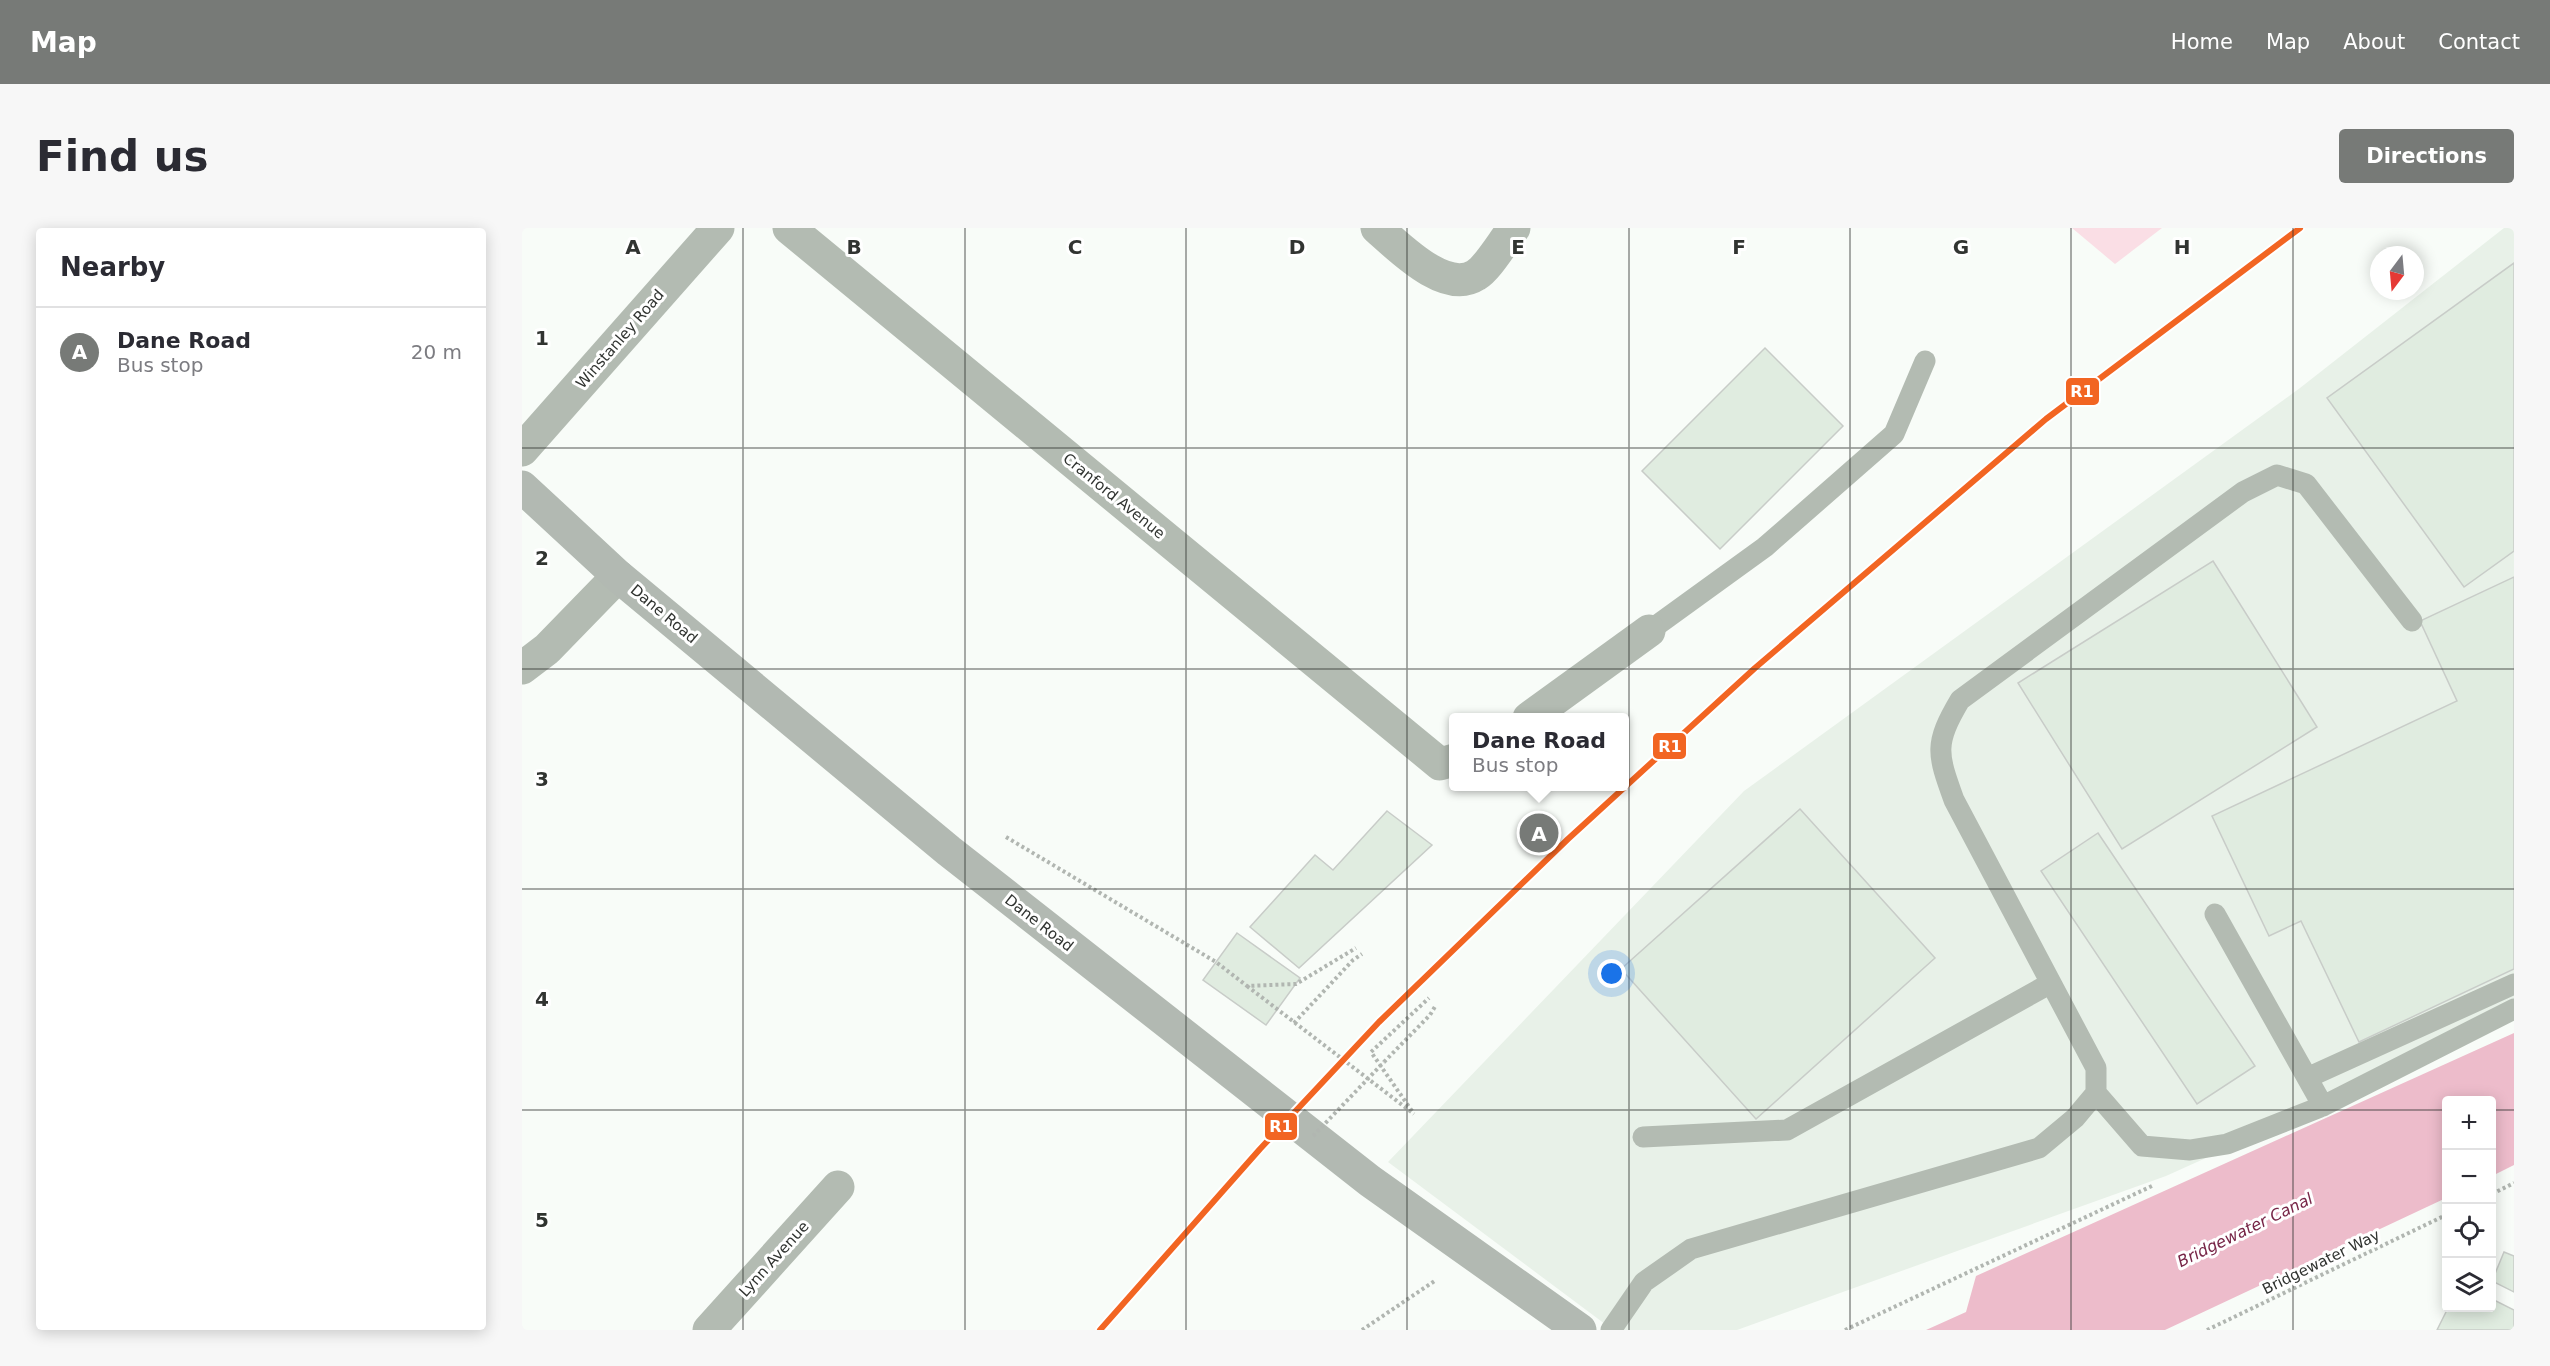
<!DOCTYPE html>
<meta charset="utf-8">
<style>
:root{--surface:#fff;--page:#f7f7f7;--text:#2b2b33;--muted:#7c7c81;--line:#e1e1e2;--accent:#777a77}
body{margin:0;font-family:"DejaVu Sans",sans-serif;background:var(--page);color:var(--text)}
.controls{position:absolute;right:18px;bottom:18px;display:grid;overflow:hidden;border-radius:6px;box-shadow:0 3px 15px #0003}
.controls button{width:54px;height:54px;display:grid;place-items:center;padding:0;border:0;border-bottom:2px solid var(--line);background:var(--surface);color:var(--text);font:30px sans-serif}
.compass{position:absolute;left:1848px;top:18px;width:54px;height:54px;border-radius:50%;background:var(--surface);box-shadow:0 3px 15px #0003;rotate:196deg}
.you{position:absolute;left:1090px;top:746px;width:21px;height:21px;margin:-15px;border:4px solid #fff;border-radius:50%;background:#1a73e8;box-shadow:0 0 0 9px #1a73e833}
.badge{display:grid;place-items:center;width:39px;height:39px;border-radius:50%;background:var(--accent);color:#fff;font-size:20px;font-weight:700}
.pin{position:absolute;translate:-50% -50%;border:3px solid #fff;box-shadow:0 2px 6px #0006}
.popup{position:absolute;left:927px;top:485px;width:180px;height:78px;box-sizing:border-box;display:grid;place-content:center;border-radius:6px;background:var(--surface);filter:drop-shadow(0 2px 4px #0005);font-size:20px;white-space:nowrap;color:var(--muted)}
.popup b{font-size:22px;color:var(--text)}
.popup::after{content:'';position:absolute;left:50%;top:100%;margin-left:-12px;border:12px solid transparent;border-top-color:var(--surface)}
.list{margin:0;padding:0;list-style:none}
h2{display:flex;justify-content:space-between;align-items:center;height:78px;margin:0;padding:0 24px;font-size:26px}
h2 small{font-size:20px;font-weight:400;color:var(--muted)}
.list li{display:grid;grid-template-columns:39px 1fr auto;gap:18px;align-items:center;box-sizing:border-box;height:90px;padding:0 24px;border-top:2px solid var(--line)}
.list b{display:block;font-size:22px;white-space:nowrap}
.list p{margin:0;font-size:20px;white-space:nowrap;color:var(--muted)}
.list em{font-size:20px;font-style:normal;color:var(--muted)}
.icon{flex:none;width:33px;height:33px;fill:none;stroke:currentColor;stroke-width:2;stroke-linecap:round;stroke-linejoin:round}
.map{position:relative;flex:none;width:1992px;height:1102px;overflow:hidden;border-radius:6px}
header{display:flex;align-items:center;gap:36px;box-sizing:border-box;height:84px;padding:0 30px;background:var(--accent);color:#fff}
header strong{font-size:28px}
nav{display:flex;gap:33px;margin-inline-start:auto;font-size:21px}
.intro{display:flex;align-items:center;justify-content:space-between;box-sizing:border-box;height:144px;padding:0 36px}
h1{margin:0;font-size:42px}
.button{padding:15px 27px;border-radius:6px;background:var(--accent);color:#fff;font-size:21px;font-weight:700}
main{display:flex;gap:36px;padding:0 36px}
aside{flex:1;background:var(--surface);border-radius:6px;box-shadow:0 3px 15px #0003}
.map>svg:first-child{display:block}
.built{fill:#e8f1e8}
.green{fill:#fadee5}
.water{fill:#edbccb}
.building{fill:#e0ece0;stroke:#c8ccc8;stroke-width:1.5}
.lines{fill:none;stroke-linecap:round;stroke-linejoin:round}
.path{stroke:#b1b6b1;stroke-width:4;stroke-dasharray:3 3;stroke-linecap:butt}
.service{stroke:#b3bbb2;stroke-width:21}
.minor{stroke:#b3bbb2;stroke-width:33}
.secondary{stroke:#b2b9b2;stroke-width:33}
.path-bridge{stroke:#b1b6b1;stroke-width:4;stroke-dasharray:3 3;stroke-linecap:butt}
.rail-1-casing{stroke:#fff;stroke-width:10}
.rail-1{stroke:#f26522;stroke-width:6}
.grid{fill:none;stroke:#313431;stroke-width:1.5;stroke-opacity:0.55}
.labels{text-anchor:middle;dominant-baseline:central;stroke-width:6;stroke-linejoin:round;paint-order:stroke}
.street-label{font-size:15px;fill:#313431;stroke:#fff}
.water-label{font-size:16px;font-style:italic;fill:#772547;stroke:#fff}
.grid-label{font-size:20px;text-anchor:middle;font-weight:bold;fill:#313431;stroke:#fff;stroke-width:6;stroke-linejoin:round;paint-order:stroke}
.line-badge{stroke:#fff;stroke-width:2}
.badge-label{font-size:16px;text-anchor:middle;font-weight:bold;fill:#fff}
</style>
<header>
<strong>Map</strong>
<nav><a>Home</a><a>Map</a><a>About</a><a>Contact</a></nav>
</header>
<div class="intro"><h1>Find us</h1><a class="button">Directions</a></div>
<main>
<aside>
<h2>Nearby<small></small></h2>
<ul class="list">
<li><span class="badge">A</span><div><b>Dane Road</b><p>Bus stop</p></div><em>20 m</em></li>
</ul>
</aside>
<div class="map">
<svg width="1992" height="1102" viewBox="0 0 1992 1102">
<rect width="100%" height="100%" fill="#f8fcf8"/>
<path class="built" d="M1982,0H1992V788L1932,818L1644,948L1215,1102H1091L866,934L1222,563L1778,160Z"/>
<path class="green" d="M1550,0H1640L1593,36Z"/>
<path class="water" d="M1992,805V937L1970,948V872H1924V970L1643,1102H1404L1444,1084L1454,1048Z"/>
<path class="building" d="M1992,35V323L1942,359L1805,170Z
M1243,120L1321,198L1198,321L1120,243Z
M1691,333L1795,499L1600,621L1496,455Z
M1992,349V741L1837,814L1779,693L1747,708L1690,588L1935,473L1898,393Z
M1278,581L1413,730L1234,891L1099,741Z
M865,583L910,617L777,740L728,699L793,627L811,642Z
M1576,605L1733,838L1675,876L1519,643Z
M715,705L778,750L744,797L681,752Z
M1982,1024L1992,1028V1064L1970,1053Z
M1970,1071L1992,1082V1102H1915L1926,1080H1970Z"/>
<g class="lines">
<path class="path" d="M484,609L694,734L725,758L774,756L834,720
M725,758L892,886
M772,795L831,732L840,726
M862,834L908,787L914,777
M890,883L849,824L907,770
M1970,966L1992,955
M840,1102L914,1052
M1323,1102L1630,958
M1685,1102L1924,987"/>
<path class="service" d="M1127,403L1243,319L1372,206L1403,133
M1693,686L1801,878
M1787,849L1992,756
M1574,865L1620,918L1668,922L1705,916L1801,878L1992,781
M1121,909L1265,902L1529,755
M1089,1102L1122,1054L1169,1021L1517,920L1553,890L1574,865V840L1432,572C1415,525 1412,516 1438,472L1721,264L1755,247L1784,256L1890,393"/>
<path class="minor" d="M267,0L918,536L932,532
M855,0C876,18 923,67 954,47C966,40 982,12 992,0
M0,222L196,0
M0,440L25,421L96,348
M1007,490L1127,403
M187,1102L316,959"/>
<path class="secondary" d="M0,259L96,348L427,623L848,953L1058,1102"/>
<path class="path-bridge" d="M791,908L862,834"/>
<defs>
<path id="rail-1" d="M578,1102L738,921L857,794L1046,611L1233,440L1524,191L1778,0"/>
</defs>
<use href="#rail-1" class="rail-1-casing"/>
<use href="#rail-1" class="rail-1"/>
</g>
<path class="grid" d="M221,0V1102M443,0V1102M664,0V1102M885,0V1102M1107,0V1102M1328,0V1102M1549,0V1102M1771,0V1102M0,220H1992M0,441H1992M0,661H1992M0,882H1924M1970,882H1992"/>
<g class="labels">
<g class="street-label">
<text transform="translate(98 111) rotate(-49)">Winstanley Road</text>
<text transform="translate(592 268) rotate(39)">Cranford Avenue</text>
<text transform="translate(142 386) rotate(40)">Dane Road</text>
<text transform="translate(517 695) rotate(38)">Dane Road</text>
<text transform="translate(252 1031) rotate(-48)">Lynn Avenue</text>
<text transform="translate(1799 1034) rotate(-26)">Bridgewater Way</text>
</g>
<g class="water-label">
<text transform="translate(1723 1002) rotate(-26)">Bridgewater Canal</text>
</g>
</g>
<g class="grid-label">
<text x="111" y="26">A</text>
<text x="332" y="26">B</text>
<text x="553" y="26">C</text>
<text x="775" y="26">D</text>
<text x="996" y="26">E</text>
<text x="1217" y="26">F</text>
<text x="1439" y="26">G</text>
<text x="1660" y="26">H</text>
<text x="20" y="117">1</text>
<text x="20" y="337">2</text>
<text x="20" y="558">3</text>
<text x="20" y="778">4</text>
<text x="20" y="999">5</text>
</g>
<g class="line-badge">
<rect x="1543" y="149" width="35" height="29" rx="6" fill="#f26522"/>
<rect x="1130" y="504" width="35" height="28" rx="6" fill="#f26522"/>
<rect x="742" y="884" width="34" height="29" rx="6" fill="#f26522"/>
</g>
<g class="badge-label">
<text x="1560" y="169">R1</text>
<text x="1148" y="524">R1</text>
<text x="759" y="904">R1</text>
</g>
</svg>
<div class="controls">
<button>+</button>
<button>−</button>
<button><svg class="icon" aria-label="locate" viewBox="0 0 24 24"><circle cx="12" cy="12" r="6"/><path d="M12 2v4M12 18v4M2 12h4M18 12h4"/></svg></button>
<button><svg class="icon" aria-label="layers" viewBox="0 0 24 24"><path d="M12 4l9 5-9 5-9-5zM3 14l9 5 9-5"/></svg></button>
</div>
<svg class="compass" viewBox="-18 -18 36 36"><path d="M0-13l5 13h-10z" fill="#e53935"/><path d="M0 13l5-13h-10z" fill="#7c7c81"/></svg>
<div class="you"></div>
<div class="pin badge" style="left:1017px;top:605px">A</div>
<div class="popup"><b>Dane Road</b>Bus stop</div>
</div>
</main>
